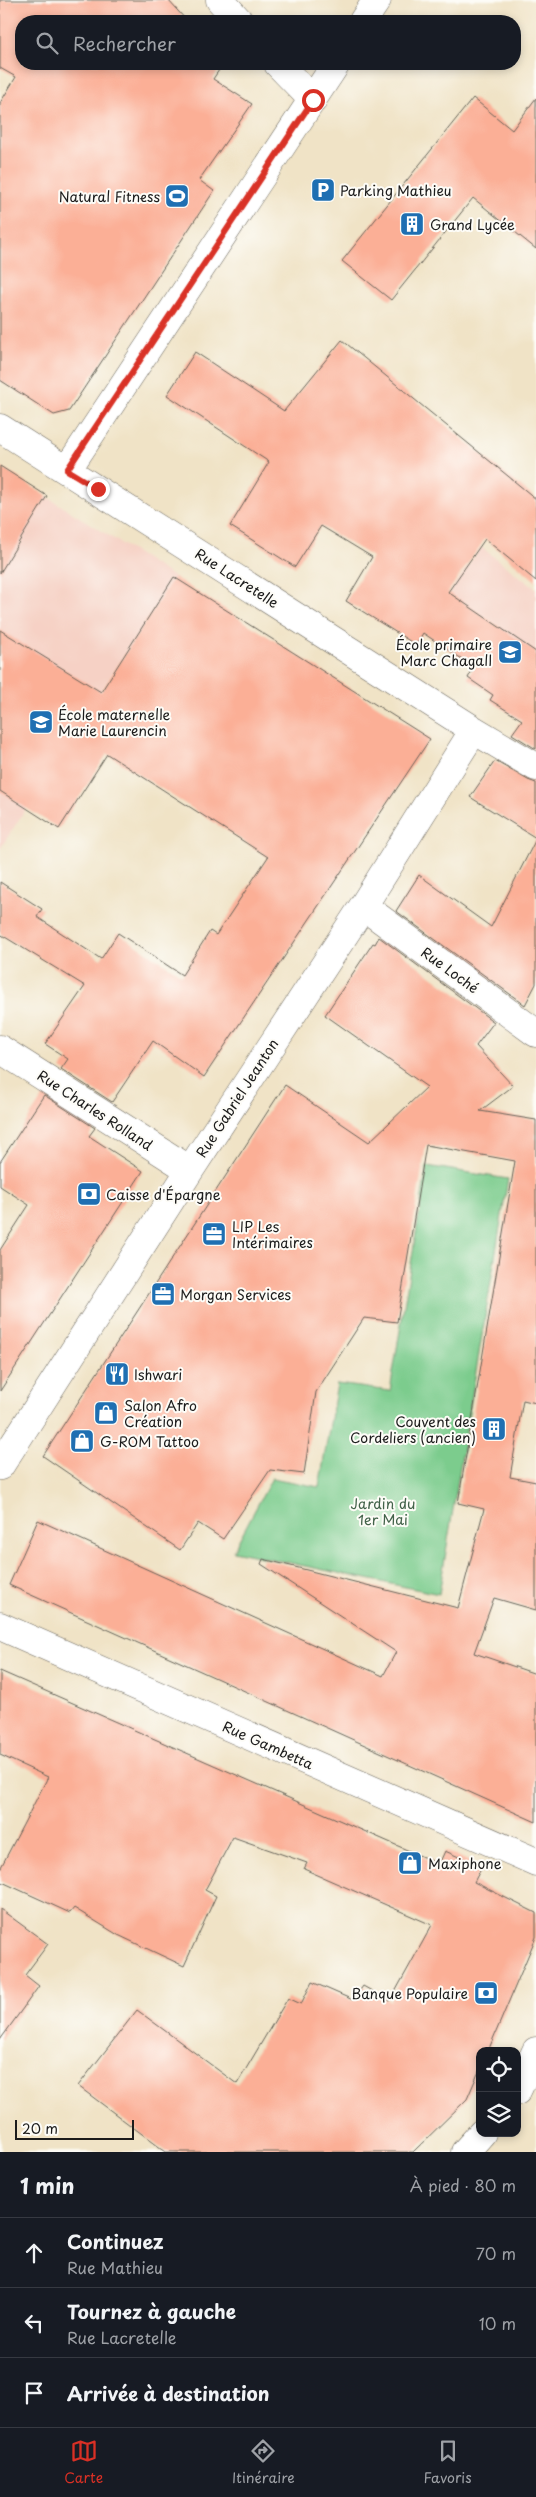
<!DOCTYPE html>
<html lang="fr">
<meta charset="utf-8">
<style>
:root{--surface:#171b24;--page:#20242c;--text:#f1f3f6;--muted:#9ea1a6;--line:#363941;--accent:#d93025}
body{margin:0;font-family:"Playpen Sans",sans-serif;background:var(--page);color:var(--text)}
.controls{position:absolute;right:15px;bottom:15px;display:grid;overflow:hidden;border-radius:10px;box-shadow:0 2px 8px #0003}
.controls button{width:45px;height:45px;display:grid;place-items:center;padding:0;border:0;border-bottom:1px solid var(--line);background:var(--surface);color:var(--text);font:25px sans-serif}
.scale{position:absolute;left:15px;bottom:12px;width:119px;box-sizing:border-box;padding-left:5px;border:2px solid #1c1c1c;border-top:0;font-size:14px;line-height:18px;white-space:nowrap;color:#1c1c1c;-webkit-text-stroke:4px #fdfcf7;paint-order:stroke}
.stop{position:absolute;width:15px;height:15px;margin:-11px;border:4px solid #d93025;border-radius:50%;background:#fff}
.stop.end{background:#d93025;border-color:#fff;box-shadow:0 1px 5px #0008}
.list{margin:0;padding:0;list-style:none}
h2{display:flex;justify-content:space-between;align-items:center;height:65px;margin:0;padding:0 20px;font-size:21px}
h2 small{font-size:16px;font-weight:400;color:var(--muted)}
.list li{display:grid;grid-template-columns:32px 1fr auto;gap:15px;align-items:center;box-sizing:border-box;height:70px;padding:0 20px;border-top:1px solid var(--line)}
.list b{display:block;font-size:19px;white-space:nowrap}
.list p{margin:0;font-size:16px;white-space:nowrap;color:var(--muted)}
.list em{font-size:16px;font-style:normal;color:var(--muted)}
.icon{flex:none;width:28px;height:28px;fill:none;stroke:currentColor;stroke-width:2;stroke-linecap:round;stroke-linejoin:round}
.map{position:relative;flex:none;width:536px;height:2152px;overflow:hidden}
.search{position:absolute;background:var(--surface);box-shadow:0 2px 8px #0003;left:15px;right:15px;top:15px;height:55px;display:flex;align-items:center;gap:12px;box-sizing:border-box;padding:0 18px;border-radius:20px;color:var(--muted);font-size:19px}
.sheet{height:275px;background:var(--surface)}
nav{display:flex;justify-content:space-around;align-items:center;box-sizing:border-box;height:70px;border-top:1px solid var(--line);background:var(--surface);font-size:14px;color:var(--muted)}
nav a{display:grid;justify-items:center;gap:2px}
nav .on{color:var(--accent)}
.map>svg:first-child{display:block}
.built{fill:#f6d1c5}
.green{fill:#7bcc8d;stroke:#4c7454}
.building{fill:#fbaf96}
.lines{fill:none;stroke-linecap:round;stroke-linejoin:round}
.minor-casing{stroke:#666258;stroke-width:29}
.tertiary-casing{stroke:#666258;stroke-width:29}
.minor{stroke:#fff;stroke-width:28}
.tertiary{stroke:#fff;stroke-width:28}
.route{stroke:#d93025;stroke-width:6}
.labels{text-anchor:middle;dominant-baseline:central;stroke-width:4;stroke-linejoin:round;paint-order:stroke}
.poi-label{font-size:14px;fill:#1c1c1c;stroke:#fdfcf7;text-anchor:start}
.street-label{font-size:14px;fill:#1c1c1c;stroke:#fdfcf7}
.park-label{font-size:14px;fill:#426249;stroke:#fdfcf7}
</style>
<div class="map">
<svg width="536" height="2152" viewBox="0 0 536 2152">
<rect width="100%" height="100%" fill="#fdfcf7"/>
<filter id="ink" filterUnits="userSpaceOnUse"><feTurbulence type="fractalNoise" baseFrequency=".02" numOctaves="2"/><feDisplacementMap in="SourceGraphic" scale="10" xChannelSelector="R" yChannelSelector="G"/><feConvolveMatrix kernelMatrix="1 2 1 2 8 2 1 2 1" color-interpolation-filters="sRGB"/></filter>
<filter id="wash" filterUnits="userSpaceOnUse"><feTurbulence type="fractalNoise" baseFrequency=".0096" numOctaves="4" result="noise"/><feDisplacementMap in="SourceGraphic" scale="20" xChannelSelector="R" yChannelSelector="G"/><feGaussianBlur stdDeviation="1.12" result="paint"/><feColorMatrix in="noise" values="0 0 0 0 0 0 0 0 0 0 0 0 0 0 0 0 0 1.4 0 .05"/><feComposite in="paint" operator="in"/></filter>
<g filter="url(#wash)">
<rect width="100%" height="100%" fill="#f0e3c6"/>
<path class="built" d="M0,467L174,577L0,849Z
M481,547L536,589V730L490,701L493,694L467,678L500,627L449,593Z"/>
<path class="green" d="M427,1166L508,1179L439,1594L233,1551L272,1478L319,1487L337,1384L390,1391Z"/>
<g id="blocks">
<path class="building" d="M0,0H168L187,21H21V64H223L213,79L252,104L199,180L214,191L69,411L54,415L0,380V103L16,77L0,68Z
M473,98L512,130L536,98V249L473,198L391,300L342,261Z
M342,340L536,499V581L485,539L448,592L536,652V749L512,734L522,720L490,700L493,695L468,678L474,667L423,633L416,645L346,601L372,557L321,526L295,567L230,526L269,462L167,395L195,352L284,411Z
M0,466L47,496L0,573Z
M174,577L430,739L204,1077L153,1041L112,1102L61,1069L68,1059L45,1044L85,986L0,934V882L42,909L37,917L101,959L118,933L182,975L210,931L216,935L268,857L107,754L59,829L0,791V630L101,692Z
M495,761L528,780L536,783V838L470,797Z
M536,839V984L525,1005L396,911L419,875L491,927Z
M379,937L494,1022L476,1046L513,1086L480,1111L536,1120V1403L523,1400L510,1477L536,1482V1610L494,1598L474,1653L536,1674V1822L9,1585L38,1520L383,1676L396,1652L261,1564L263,1559L458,1608L484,1509L458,1503L515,1161L426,1145L397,1322L364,1318L316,1392L304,1474L270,1470L223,1539L198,1523L180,1550L43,1456L285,1085L369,1142L427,1087L325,1015L373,943L375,944Z
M44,1095L95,1128L89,1136L143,1171L0,1391V1250L29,1205L0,1186V1162Z
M0,1671L439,1864L445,1851L482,1867L474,1882L536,1913V1937L488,2051H480V2069L467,2099L413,2152H166L78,2086L137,2010L237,2084L288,1998L301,2004L312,1982L353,2000L363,1986L390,2001L432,1925L304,1869L307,1863L233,1837L205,1890L216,1896L184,1966L118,1935L74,1908L70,1913L0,1881V1869L48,1777L0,1755Z
M0,1909L48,1944L25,1975L39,1986L0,2040Z"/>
</g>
</g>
<g filter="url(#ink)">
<use href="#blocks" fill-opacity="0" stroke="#666258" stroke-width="1"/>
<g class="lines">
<defs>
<path id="minor" d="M220,0L239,21
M363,21L377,0
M278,64L313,100
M0,428L474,730L536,767
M67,470L336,64
M363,906L536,1033
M0,1049L190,1170
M0,1466L190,1170L360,911L474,730"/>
<path id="tertiary" d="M0,1626L536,1862
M517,2091L536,2051
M465,2152L482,2133"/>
</defs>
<use href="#minor" class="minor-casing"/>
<use href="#tertiary" class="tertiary-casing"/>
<use href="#minor" class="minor"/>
<use href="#tertiary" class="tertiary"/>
</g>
</g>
<g class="lines" filter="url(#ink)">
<path class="route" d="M98,489L67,470L313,100"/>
</g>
<defs>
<symbol id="parking-square" viewBox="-11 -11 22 22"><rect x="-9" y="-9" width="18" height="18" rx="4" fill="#1f6fb2" stroke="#fdfcf7"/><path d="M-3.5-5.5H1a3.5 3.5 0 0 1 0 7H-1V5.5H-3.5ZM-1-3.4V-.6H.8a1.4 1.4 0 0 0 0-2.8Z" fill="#fff"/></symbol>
<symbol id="stadium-square" viewBox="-11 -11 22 22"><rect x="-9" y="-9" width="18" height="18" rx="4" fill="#1f6fb2" stroke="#fdfcf7"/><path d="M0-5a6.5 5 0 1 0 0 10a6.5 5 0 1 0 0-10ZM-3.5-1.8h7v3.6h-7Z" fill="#fff"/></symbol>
<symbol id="building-square" viewBox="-11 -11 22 22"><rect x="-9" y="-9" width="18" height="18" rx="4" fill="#1f6fb2" stroke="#fdfcf7"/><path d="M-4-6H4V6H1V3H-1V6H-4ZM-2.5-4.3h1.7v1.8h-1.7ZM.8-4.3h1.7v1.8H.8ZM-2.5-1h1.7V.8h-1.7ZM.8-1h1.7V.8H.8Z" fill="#fff"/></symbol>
<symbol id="school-square" viewBox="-11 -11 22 22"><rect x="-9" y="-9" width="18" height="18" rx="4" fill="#1f6fb2" stroke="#fdfcf7"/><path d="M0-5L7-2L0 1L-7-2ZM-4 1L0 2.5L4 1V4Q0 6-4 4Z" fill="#fff"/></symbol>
<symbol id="bank-square" viewBox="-11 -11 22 22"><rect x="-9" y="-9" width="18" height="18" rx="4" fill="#1f6fb2" stroke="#fdfcf7"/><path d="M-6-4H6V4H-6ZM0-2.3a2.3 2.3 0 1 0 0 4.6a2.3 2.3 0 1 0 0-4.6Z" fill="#fff"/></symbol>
<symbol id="office-square" viewBox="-11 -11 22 22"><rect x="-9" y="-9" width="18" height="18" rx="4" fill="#1f6fb2" stroke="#fdfcf7"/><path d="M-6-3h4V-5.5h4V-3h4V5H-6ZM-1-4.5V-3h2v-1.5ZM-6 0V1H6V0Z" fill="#fff"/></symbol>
<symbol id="restaurant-square" viewBox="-11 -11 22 22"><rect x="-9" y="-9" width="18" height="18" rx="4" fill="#1f6fb2" stroke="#fdfcf7"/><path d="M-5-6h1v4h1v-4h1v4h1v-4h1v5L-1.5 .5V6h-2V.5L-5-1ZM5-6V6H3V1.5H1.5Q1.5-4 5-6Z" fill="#fff"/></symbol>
<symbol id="shop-square" viewBox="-11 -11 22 22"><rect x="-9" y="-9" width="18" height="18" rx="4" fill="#1f6fb2" stroke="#fdfcf7"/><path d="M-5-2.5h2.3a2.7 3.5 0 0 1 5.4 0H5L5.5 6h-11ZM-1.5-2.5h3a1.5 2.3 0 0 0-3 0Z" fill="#fff"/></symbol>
</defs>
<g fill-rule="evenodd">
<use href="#parking-square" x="309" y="176" width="28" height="28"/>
<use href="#stadium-square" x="163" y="182" width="28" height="28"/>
<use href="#building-square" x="398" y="210" width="28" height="28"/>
<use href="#school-square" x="496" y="638" width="28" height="28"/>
<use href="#school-square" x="27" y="708" width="28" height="28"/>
<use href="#bank-square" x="75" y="1180" width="28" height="28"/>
<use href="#office-square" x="200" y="1220" width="28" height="28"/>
<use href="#office-square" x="149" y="1280" width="28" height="28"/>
<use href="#restaurant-square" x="103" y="1360" width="28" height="28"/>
<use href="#shop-square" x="92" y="1399" width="28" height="28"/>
<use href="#building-square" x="480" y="1415" width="28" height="28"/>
<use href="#shop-square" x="68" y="1427" width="28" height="28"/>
<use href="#shop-square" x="396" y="1849" width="28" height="28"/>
<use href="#bank-square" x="472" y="1979" width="28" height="28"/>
</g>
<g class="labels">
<g class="poi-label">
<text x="340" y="190">Parking Mathieu</text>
<text x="160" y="196" text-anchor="end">Natural Fitness</text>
<text x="430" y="224">Grand Lycée</text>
<text x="492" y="644" text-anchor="end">École primaire<tspan x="492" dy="16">Marc Chagall</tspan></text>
<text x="58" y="714">École maternelle<tspan x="58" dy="16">Marie Laurencin</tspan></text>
<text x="106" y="1194">Caisse d'Épargne</text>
<text x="232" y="1226">LIP Les<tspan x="232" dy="16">Intérimaires</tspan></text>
<text x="180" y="1294">Morgan Services</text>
<text x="134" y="1374">Ishwari</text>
<text x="124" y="1405">Salon Afro<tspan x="124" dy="16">Création</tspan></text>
<text x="476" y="1421" text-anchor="end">Couvent des<tspan x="476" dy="16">Cordeliers (ancien)</tspan></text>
<text x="100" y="1441">G-ROM Tattoo</text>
<text x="428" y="1863">Maxiphone</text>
<text x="468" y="1993" text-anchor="end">Banque Populaire</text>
</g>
<g class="street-label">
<text transform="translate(237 578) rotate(33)">Rue Lacretelle</text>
<text transform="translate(450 970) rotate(36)">Rue Loché</text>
<text transform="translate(237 1098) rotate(-57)">Rue Gabriel Jeanton</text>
<text transform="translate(95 1110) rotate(33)">Rue Charles Rolland</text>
<text transform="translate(268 1745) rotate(24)">Rue Gambetta</text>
</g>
<g class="park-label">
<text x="383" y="1503">Jardin du<tspan x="383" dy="16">1er Mai</tspan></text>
</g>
</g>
</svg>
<div class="controls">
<button><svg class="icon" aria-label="locate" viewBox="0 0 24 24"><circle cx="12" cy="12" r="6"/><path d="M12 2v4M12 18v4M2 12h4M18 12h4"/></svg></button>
<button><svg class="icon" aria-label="layers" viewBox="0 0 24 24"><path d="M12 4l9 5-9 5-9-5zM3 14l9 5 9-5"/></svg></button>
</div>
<div class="scale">20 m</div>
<div class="stop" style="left:313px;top:100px"></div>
<div class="stop end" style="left:98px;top:489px"></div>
<div class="search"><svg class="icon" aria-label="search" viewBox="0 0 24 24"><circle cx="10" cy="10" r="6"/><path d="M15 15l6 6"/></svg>Rechercher</div>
</div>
<section class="sheet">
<h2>1 min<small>À pied · 80 m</small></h2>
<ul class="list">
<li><svg class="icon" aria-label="ahead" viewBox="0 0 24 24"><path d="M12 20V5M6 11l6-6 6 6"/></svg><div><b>Continuez</b><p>Rue Mathieu</p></div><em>70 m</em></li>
<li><svg class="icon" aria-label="left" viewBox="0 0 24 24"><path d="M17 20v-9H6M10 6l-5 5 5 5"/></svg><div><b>Tournez à gauche</b><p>Rue Lacretelle</p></div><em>10 m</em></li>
<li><svg class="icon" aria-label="arrive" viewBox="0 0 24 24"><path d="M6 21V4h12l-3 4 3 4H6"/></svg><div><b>Arrivée à destination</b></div></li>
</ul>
</section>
<nav>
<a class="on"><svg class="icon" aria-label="map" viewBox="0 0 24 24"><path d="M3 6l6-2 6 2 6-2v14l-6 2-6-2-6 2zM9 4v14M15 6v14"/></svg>Carte</a>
<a><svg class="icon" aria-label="directions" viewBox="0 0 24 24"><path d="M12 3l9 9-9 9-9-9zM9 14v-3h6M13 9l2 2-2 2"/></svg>Itinéraire</a>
<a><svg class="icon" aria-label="saved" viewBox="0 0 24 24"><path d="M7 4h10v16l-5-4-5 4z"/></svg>Favoris</a>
</nav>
